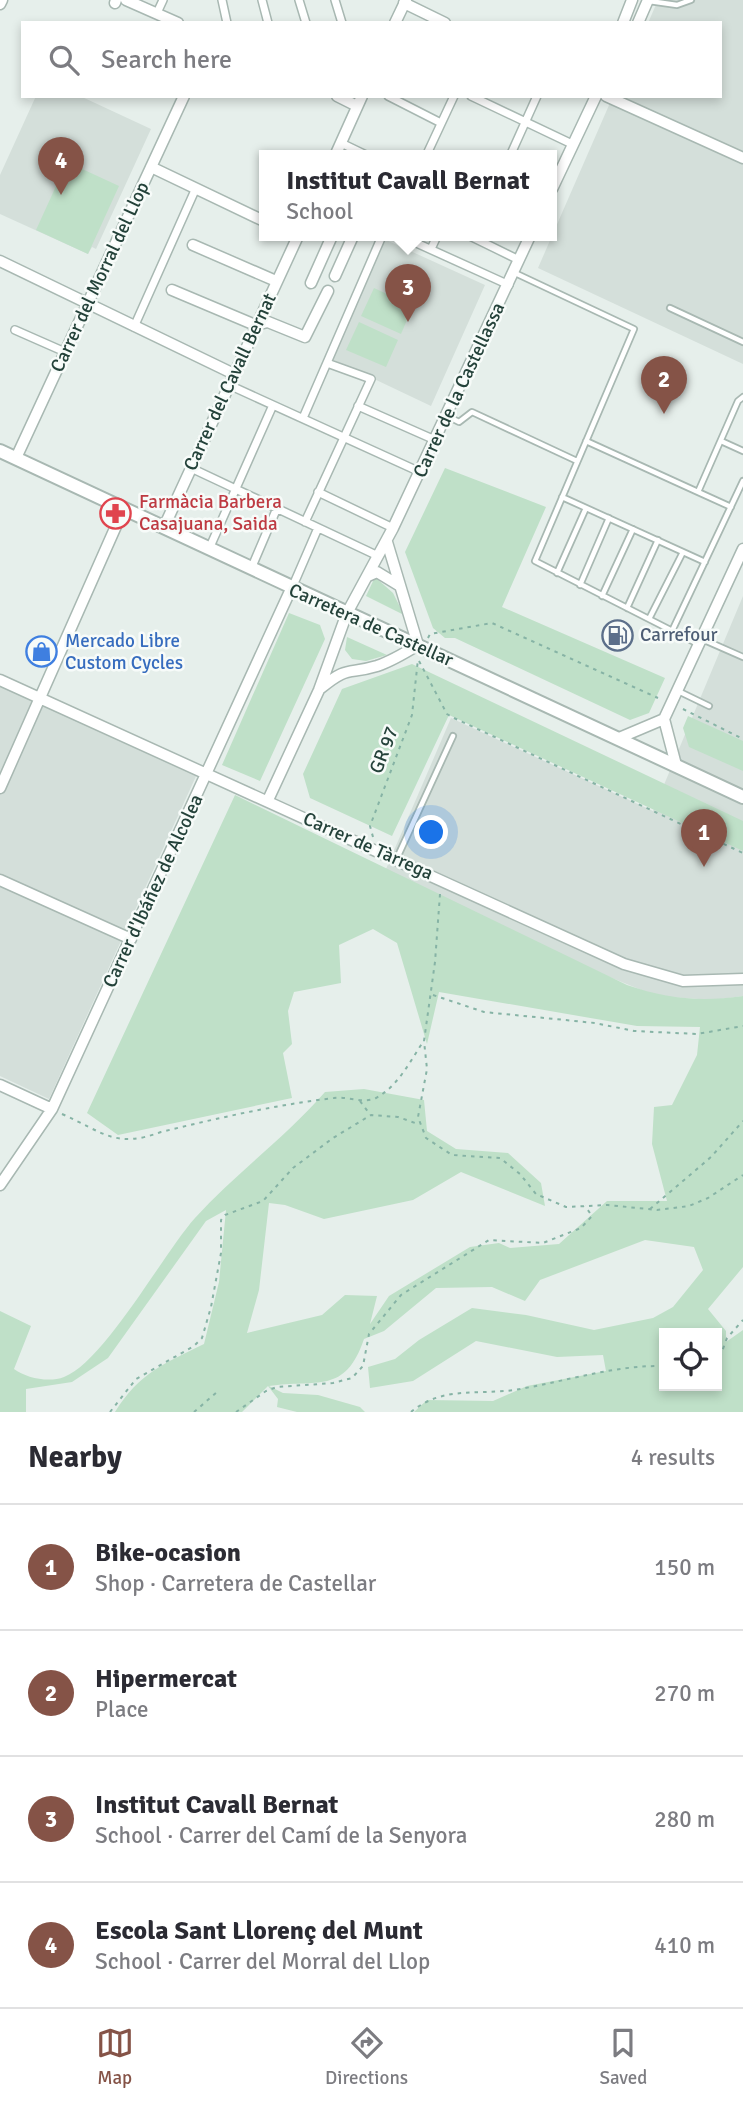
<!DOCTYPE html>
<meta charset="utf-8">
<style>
:root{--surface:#fff;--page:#f2f2f3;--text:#2b2b33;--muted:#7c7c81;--line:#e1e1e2;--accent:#855347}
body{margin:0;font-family:Signika,sans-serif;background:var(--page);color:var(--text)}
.controls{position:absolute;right:21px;bottom:21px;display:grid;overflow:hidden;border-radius:0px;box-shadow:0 4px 10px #0003}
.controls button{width:63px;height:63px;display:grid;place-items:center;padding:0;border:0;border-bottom:2px solid var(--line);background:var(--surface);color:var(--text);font:35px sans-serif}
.you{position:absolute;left:432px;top:833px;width:24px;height:24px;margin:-18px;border:5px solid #fff;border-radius:50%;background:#1a73e8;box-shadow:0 0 0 10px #1a73e833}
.badge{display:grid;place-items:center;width:46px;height:46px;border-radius:50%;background:var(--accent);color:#fff;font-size:23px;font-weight:700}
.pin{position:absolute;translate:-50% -58px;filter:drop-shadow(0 2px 4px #0008)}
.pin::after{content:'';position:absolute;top:37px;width:24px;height:21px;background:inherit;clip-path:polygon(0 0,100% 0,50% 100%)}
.popup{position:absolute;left:259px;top:150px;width:298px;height:91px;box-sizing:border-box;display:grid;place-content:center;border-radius:0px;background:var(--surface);filter:drop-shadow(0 2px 5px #0005);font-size:23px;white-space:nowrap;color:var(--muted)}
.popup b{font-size:26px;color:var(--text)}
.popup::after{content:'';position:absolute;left:50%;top:100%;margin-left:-14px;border:14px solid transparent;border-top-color:var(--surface)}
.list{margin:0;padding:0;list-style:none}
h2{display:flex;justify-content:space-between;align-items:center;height:91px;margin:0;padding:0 28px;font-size:30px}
h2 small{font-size:23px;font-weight:400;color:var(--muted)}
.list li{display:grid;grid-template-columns:46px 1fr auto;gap:21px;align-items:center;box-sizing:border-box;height:126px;padding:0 28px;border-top:2px solid var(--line)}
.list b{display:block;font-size:26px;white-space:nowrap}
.list p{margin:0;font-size:23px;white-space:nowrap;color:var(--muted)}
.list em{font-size:23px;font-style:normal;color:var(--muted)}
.icon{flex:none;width:38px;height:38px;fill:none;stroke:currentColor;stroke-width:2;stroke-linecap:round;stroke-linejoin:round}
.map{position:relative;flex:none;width:743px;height:1412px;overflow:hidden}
.search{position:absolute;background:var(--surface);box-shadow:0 4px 10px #0003;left:21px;right:21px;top:21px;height:77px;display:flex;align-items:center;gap:18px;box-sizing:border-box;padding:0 24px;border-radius:0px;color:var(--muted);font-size:26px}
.sheet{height:595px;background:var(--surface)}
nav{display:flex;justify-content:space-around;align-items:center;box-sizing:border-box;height:98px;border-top:2px solid var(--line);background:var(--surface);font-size:19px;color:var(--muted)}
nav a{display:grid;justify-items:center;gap:4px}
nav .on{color:var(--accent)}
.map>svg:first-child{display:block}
.built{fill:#d4dfda}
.green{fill:#bfe0c8;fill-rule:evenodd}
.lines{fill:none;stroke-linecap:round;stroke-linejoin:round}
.service-casing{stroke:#a8b8b2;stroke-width:8}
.pedestrian-casing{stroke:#a8b8b2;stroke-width:10}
.minor-casing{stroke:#a8b8b2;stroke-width:13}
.tertiary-casing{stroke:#a8b8b2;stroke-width:16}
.path{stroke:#86b3a5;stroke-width:2;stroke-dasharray:3.5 5;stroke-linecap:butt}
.service{stroke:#fff;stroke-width:4.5}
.pedestrian{stroke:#fff;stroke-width:7}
.minor{stroke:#fff;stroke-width:10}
.tertiary{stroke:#fff;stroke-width:12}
.labels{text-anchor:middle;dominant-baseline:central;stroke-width:5;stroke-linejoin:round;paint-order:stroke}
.street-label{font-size:19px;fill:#24423a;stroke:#f7fbf9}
.health-label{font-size:19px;fill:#be3a42;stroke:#f7fbf9;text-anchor:start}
.service-label{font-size:19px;fill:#4e5e75;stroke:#f7fbf9;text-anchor:start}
.shop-label{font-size:19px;fill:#366cbe;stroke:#f7fbf9;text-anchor:start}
</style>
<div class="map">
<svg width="743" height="1412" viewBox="0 0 743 1412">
<rect width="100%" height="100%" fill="#e6efeb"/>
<path class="built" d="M658,0H743V364L538,268L613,96H720V23H648Z
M36,96H80L151,129L96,249L92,247L88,254L0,214V175Z
M384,239L485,285L431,406L332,359Z
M743,596V996L713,1000L656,996L585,967L386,869L451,718L653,811Z
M0,684L197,774L49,1099L0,1076Z"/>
<path class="green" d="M67,162L119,186L88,254L36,230Z
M374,288L413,306L401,334L361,316Z
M359,322L398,340L386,367L346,350Z
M445,468L546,507L502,607L665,678L649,713L630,720L455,638H445L433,628L405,552Z
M375,577L393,593L404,615L366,596Z
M289,613L320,625L325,639L260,781L222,765Z
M347,637L387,655L366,661L352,659L345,650Z
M412,664L743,821V851L449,715L392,836L310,798L303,774L342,689Z
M688,716L743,741V771L689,747L683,728Z
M235,795L627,985C667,999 701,1002 743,996V1267L708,1309L726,1331V1342L743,1330V1412H414L427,1400L493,1401L527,1386L606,1371L603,1355L557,1357L476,1341L413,1381L370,1388L368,1367L395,1359L419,1340L472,1308L526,1315L594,1330L653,1318L673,1307L703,1270L694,1247L645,1240L540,1280L525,1301L492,1287L436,1288L384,1331L364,1339C345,1395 317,1379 269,1386L283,1393L318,1395L360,1407L365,1412H297L277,1407L278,1399L268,1386L242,1412H115C140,1372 164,1364 204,1344L219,1282L226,1210L206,1221L108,1358L72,1382L26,1389V1412H0V1311L31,1326L14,1369C26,1378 49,1383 64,1377C104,1362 163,1254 195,1218C236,1173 285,1138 325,1092L364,1089L424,1100L427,1131L456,1149L508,1153L541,1183L545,1206L461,1172L413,1200L324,1219L285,1205L269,1203L259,1290L247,1333L322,1315L345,1295L377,1296L370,1324L389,1296L470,1247L499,1243L510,1248L559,1244L607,1201H667L652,1144L654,1107L672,1105L697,1055L700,1027L637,1026L439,992L427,1044L397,943L373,929L339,945L341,983L294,992L288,1011L292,1044L283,1053L292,1098L118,1135L87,1113ZM664,1333H717V1386H664Z"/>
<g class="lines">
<defs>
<path id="service" d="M649,1L677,5L691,0
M515,273L634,329L535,561L698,644
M670,308L743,342
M447,416L459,422L472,412L577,461
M586,441L698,492L738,401L743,397
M721,441L743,451
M698,492L731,507
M562,497L705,562
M557,573L586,508
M580,585L609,518
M602,596L633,529
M627,608L658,540
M649,619L683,552
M672,631L743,481
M702,639L743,657
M678,691L709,706
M397,858L453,736"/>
<path id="pedestrian" d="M222,0L227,23
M262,0L268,23
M299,0L306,23
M335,0L342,23
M157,13L163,0
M388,96L441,123
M471,96L572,144
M341,143L368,156
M426,156L454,96
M510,156L537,96
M401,236L509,285
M470,236L519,260
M431,249L437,236
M134,327L196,188
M15,330L65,352
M229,385L420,472
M358,406L435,440
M303,418L382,236
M191,468L376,555
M318,492L393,528
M305,522L371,379L327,363
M209,549L273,405
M251,569L277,508
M292,588L318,528"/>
<path id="minor" d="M126,0L178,23
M115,3L116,0
M404,3L445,23
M0,4L2,0
M395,23L406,0
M623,23L632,0
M638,23L648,0
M337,96L357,106
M606,96L743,158
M335,156L362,96
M151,167L264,221
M552,189L596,96
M193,245L276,281
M0,261L234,374
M335,276L353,236
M311,283L332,236
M172,290L255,325L268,322L305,337L328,291
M16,458L184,96
M164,527L298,236
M368,576L377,572L400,586
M0,680L624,964L683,981L743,979
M321,688C349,665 347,675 377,666C392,661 405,653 418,645L387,542
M619,738L664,719
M676,765L664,719L743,549
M0,788L124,508
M268,800L319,690L347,613L393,528L530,236
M0,880L131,939
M0,1085L52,1109
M0,1185L52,1109L291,589"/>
<path id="tertiary" d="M0,451L743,797"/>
</defs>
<use href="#service" class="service-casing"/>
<use href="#pedestrian" class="pedestrian-casing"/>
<use href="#minor" class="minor-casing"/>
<use href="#tertiary" class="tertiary-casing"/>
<path class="path" d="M428,638L430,634L492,623L658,698
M419,661L447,714L454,718L743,853
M683,709L743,739
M373,837L370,826L412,715L418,659
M440,894L435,962L424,1041L427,1069L418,1117L426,1138L452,1155L500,1158L520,1174L536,1194L566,1207L608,1205L657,1210L689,1206L708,1198L743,1175
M433,995L484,1012L595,1023L634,1031L697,1034L743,1026
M360,1101L369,1113
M62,1114C103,1132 115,1149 161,1132C218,1118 275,1105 334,1098C347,1096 363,1104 376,1098C398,1086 409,1063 423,1042
M650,1209L711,1157L743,1121
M717,1365L727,1338L743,1320
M110,1412L136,1379L194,1346L202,1338L211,1307L221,1253V1220L225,1215L263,1201L293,1168L333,1138L371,1115L398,1117L418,1124
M194,1412L217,1392
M236,1412L266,1391L277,1387L333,1383L352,1378L363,1366L369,1334L401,1295L489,1240L543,1243L581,1228L592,1216L585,1206
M411,1412C442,1386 477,1395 514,1390C564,1382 613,1365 664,1366"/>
<use href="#service" class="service"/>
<use href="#pedestrian" class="pedestrian"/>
<use href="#minor" class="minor"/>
<use href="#tertiary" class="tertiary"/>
</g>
<defs>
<symbol id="pharmacy-ring" viewBox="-11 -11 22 22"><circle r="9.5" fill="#f7fbf9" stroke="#e0444e" stroke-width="1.5"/><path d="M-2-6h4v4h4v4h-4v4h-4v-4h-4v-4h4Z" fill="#e0444e"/></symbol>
<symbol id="fuel-ring" viewBox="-11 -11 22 22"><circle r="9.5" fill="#f7fbf9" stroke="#5c6f8a" stroke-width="1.5"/><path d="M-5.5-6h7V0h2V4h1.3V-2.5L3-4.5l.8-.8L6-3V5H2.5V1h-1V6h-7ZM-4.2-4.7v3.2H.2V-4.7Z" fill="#5c6f8a"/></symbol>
<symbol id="shop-ring" viewBox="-11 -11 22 22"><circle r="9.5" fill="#f7fbf9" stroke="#3f7fe0" stroke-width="1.5"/><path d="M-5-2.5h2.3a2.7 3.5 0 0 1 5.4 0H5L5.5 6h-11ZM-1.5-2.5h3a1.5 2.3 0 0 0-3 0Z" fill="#3f7fe0"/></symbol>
</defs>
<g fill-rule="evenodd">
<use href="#pharmacy-ring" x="98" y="496" width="35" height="35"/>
<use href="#fuel-ring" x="600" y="618" width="35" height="35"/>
<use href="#shop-ring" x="24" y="634" width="35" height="35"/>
</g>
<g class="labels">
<g class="street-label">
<text transform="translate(100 277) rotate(-65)">Carrer del Morral del Llop</text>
<text transform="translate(230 382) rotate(-65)">Carrer del Cavall Bernat</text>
<text transform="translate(459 390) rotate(-65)">Carrer de la Castellassa</text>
<text transform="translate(371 625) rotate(24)">Carretera de Castellar</text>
<text transform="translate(384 750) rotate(-69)">GR 97</text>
<text transform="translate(368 846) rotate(24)">Carrer de Tàrrega</text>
<text transform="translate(153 891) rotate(-65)">Carrer d'Ibáñez de Alcolea</text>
</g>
<g class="health-label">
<text x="139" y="502">Farmàcia Barbera<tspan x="139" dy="22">Casajuana, Saida</tspan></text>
</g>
<g class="service-label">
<text x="640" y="635">Carrefour</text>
</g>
<g class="shop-label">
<text x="65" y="641">Mercado Libre<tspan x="65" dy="22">Custom Cycles</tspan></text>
</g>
</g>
</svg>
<div class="controls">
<button><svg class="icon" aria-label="locate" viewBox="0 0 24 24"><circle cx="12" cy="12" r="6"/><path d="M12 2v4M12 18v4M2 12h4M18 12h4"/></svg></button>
</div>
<div class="you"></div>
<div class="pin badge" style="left:704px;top:867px">1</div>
<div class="pin badge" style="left:664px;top:414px">2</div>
<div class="pin badge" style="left:408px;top:322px">3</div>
<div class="popup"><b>Institut Cavall Bernat</b>School</div>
<div class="pin badge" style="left:61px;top:195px">4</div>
<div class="search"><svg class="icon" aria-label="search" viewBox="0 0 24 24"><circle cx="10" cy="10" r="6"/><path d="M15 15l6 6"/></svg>Search here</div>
</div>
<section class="sheet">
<h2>Nearby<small>4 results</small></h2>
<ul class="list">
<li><span class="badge">1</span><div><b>Bike-ocasion</b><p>Shop · Carretera de Castellar</p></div><em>150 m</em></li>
<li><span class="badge">2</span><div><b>Hipermercat</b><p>Place</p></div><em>270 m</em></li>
<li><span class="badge">3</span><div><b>Institut Cavall Bernat</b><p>School · Carrer del Camí de la Senyora</p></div><em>280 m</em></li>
<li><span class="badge">4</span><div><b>Escola Sant Llorenç del Munt</b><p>School · Carrer del Morral del Llop</p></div><em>410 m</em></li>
</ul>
</section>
<nav>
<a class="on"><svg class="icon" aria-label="map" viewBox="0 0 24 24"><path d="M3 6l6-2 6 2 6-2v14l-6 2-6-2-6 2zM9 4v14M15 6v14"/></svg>Map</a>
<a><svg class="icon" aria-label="directions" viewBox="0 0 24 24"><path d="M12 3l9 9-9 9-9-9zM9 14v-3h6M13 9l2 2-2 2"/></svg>Directions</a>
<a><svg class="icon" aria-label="saved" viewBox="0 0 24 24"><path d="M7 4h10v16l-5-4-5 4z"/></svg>Saved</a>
</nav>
